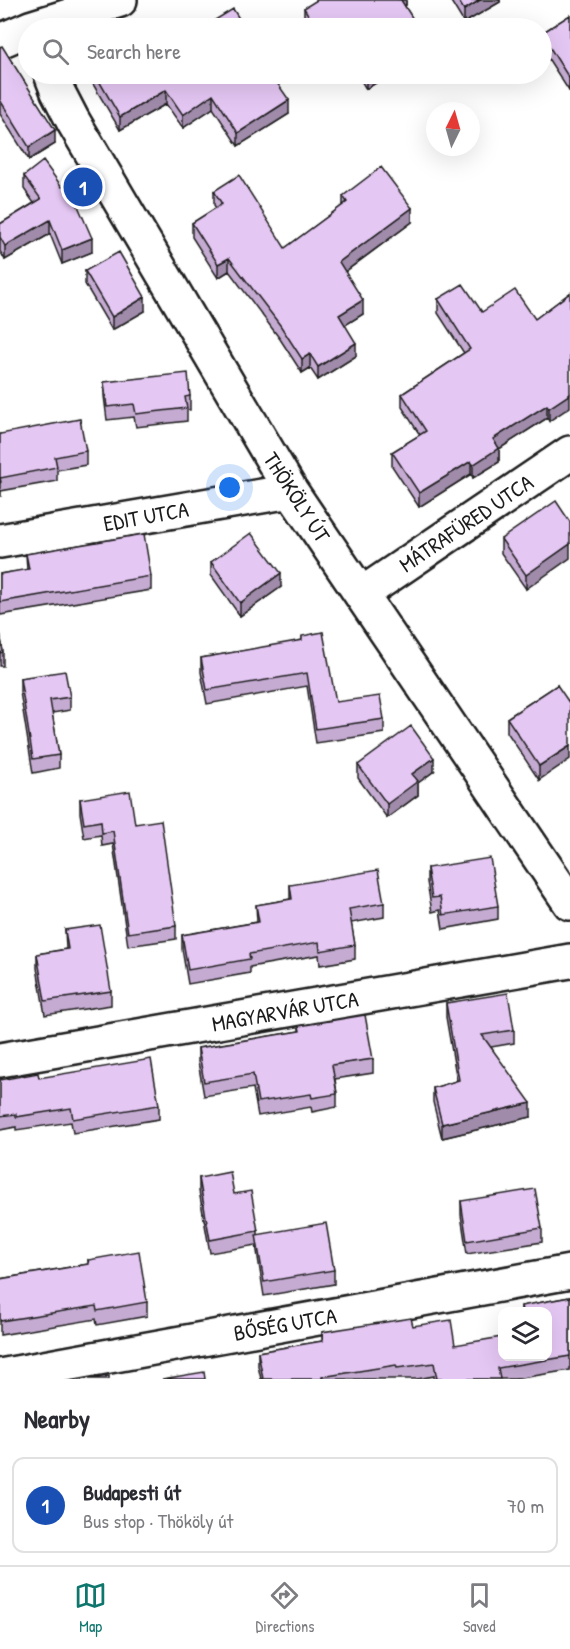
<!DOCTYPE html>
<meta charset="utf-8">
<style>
:root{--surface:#fff;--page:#f2f2f3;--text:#2b2b33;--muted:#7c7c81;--line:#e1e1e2;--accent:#0f766e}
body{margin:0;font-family:"Patrick Hand",sans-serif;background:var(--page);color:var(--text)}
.controls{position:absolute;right:18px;bottom:18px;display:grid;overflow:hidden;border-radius:12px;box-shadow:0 6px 24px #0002}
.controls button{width:54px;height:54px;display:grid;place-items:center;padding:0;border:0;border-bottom:2px solid var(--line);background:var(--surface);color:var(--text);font:30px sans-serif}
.compass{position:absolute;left:426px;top:102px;width:54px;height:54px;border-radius:50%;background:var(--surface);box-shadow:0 6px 24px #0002;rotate:5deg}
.you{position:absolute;left:230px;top:488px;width:21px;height:21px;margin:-15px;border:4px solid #fff;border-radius:50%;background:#1a73e8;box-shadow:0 0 0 9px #1a73e833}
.badge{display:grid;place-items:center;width:39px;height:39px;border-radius:50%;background:var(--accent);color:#fff;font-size:20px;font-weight:700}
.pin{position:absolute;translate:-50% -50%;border:3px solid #fff;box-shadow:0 2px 6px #0006}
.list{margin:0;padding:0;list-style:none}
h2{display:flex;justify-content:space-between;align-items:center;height:78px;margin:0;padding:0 24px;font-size:26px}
h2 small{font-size:20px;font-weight:400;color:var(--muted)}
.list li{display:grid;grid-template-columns:39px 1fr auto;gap:18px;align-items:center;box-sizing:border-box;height:96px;margin:0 12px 12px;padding:0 12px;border:2px solid var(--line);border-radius:12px}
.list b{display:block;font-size:22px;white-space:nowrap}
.list p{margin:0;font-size:20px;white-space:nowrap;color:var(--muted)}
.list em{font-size:20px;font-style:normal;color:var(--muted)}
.icon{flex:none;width:33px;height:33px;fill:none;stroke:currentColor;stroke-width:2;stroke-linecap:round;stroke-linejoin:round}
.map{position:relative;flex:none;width:570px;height:1379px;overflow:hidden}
.search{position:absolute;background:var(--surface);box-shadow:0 6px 24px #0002;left:18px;right:18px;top:18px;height:66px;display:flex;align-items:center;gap:15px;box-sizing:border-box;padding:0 21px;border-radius:33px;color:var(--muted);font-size:22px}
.sheet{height:186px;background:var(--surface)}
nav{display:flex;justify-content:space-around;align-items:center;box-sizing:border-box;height:84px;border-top:2px solid var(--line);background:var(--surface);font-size:16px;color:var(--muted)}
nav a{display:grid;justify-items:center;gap:3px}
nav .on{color:var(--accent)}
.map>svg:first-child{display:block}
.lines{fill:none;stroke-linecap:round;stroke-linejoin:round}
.minor-casing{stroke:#1c1c1c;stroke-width:38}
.minor{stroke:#fff;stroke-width:33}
.wall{fill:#c5abd2;stroke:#1c1c1c;stroke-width:1.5}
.shaded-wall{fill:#a08bab;stroke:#1c1c1c;stroke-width:1.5}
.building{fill:#e5c7f4;stroke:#1c1c1c;stroke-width:1.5}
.labels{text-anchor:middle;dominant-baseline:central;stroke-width:4.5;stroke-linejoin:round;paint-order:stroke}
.street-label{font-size:22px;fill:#1c1c1c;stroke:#fff}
</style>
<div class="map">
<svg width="570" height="1379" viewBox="0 0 570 1379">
<rect width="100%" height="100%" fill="#fff"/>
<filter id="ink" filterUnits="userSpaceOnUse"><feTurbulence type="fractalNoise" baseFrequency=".0167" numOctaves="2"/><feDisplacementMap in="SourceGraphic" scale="12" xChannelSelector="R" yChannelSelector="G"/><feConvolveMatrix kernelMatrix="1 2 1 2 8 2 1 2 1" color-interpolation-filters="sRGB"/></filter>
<g filter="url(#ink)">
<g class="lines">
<defs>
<path id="minor" d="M30,28L120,0
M0,41L28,29
M51,74L58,92L73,121L291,491L570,903
M0,541L291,491
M362,594L570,453
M0,1060L570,961
M0,1376L570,1272"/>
</defs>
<use href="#minor" class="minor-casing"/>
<use href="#minor" class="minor"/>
</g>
<path class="wall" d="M406,0V5H404L418,28H308L304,22V8Z
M450,0H500V2L464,23Z
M570,15V91H569L542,49V33Z
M0,47L55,144L29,160L0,114Z
M87,74H271L289,114L238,146L213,108L183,128L166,104L120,130Z
M357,74H391L366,89Z
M24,176L92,252L62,264L50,234L5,260L0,251V224L34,203L24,189Z
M214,191L285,248L343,205V196L412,222L345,272L363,314L345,325L356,356L318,380L310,368L302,373L280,339L229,271L218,278L192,237V223L216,208L214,205Z
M85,271L145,311L112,330L85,284Z
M570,293L549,421L547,418L499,449V462L473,478L471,474L419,507L392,466V452L420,435L402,407V394L464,353L438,313V299L482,312L535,319Z
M104,382L190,396V410H187V421L136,427L134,417L107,420L104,396Z
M0,434L86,451V465L57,470V481L1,491V496H0Z
M570,522L526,589L501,553V539Z
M26,554L151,576V590L0,615V574L27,570Z
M211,562L281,587L240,616L211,575Z
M0,632L3,652V666H0Z
M302,636L336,702L384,719V733L316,743L307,686L207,704L201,672V658L302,641Z
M20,678L70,697V710L52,713L59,755V768L33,773L20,692Z
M557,685L539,780L507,732V718Z
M358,765L434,771L418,783V795L387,818L358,778Z
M80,799L135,824L176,926V939L128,946L113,844L102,846L101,835L84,838L80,813Z
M427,868L498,906V919L443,929L440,910L432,912L427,882Z
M290,885L384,903V917L351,923L355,945V959L320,965L319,955L250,967V973L188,984L182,949V935L257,922L256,905L290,899Z
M65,930L111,991V1005L45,1015L37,968V954L66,949Z
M446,1003L514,1030V1043L491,1047L531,1117L442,1138L433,1102V1088L457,1081L446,1017Z
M299,1026L373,1059V1073L335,1079L337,1094V1107L312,1112L311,1107L258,1116L253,1088L204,1096L198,1062V1048L299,1031Z
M39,1078L159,1105V1119L73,1133L71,1122L16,1130V1127L0,1130V1080Z
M199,1178L234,1194L258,1231V1235L334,1270V1284L264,1296L256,1245L210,1253L199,1191Z
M461,1201L542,1228V1242L467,1254L461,1215Z
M88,1260L147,1302V1316L97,1325L96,1319L0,1335V1279L88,1264Z
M570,1297V1370L515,1379H434V1376L417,1379H261L258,1366V1352L322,1341V1332L413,1326L455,1345L502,1356L548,1311H521V1306Z"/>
<path class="shaded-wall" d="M398,0H406V5L398,9Z
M480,0H500V2L464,23V10Z
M369,74H391L366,89V75Z
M570,77V91H569V78Z
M166,90V104L120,130V117Z
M213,94V108L183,128V115Z
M289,100V114L238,146V133Z
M55,130V144L29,160V147Z
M412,208V222L339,276V262Z
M50,220V234L5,260V246Z
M92,238V252L62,264V250Z
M229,258V271L218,278V264Z
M145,297V311L112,330V317Z
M363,300V314L339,329V315Z
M356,343V356L318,380V367Z
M310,354V368L302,373V359Z
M570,394V407L549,421V408Z
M547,405V418L499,449V462L473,478V465L493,439Z
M471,461V474L419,507V493Z
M570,544V558L526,589V575Z
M281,573V587L240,616V603Z
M570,746V759L539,780V766Z
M434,758V771L418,783V795L387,818V804L412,774Z
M531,1103V1117L442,1138V1124Z"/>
<path class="building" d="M317,0H401L418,27L415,28H316L304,8Z
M458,0H480L464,10Z
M233,9L245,28H202Z
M570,15V77L569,78L542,35V33Z
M2,46L55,130L29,147L0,100V47Z
M95,74H271L289,100L238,133L213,94L183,115L166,90L120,117Z
M43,161L62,187L68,183L92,238L62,250L50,220L5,246L0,237V224L41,199L24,176Z
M381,167L412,208L339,262L363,300L339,315L356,343L318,367L310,354L302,359L280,325L229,258L218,264L192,223L222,204L214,191L239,175L285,248L347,202L343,196Z
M119,252L145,297L112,317L85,271Z
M463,284L482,312L515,290L535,319L570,293V394L549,408L547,405L493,439L499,448L473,465L471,461L419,493L392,452L426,431L402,394L470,349L438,299Z
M188,373L190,396L185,397L187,408L136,414L134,404L107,407L104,382Z
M80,419L86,451L55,457L57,467L0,478L1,482L0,483V434Z
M556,501L570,522V544L526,575L501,539Z
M251,533L281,573L240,603L211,562Z
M144,534L151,576L0,602V574L29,569L26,554Z
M0,632L3,652L0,653Z
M323,632L336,702L380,696L384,719L316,729L307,673L207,690L201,658L302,640V636Z
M65,671L70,697L50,700L59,755L33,759L20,678Z
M557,685L570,704V746L539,766L507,718Z
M411,726L434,758L412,774L418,781L387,804L358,765Z
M130,791L135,824L161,820L176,926L128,933L113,831L102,833L101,821L84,824L80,799Z
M490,858L498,906L443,915L440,897L432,898L427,868Z
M378,870L384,903L349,909L355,945L320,951L319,942L249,954L250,959L188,970L182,935L259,922L256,905L292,899L290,885Z
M100,925L111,991L45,1001L37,954L68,949L65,930Z
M508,993L514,1030L482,1035L531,1103L442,1124L433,1088L459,1080L446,1003Z
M365,1015L373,1059L332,1065L337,1094L312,1098L311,1094L258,1102L253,1074L204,1082L198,1048L300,1031L299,1026Z
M151,1059L159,1105L73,1119L71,1108L16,1117V1114L0,1116V1080L38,1073L39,1078Z
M230,1172L234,1194L251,1191L258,1231L210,1240L199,1178Z
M535,1189L542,1228L467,1241L461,1201Z
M326,1223L334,1270L264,1282L256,1235Z
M139,1251L147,1302L97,1311L96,1306L0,1321V1279L89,1264L88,1260Z
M570,1297V1356L498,1368L500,1379H437L434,1363L397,1368L396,1365L322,1377V1379H263L258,1352L323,1341L322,1332L411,1318L413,1326L451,1320L455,1345L502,1337V1356H548V1311H522L521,1306Z
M204,1372L205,1379H162Z
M109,1376V1379H89Z"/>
</g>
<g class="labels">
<g class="street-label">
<text transform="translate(297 497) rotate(57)">THÖKÖLY ÚT</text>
<text transform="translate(146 516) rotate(-10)">EDIT UTCA</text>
<text transform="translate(466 523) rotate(-34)">MÁTRAFÜRED UTCA</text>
<text transform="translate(285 1011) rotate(-10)">MAGYARVÁR UTCA</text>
<text transform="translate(285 1324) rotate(-10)">BŐSÉG UTCA</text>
</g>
</g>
</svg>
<div class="controls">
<button><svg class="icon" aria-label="layers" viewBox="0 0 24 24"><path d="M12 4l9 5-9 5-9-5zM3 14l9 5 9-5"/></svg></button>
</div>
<svg class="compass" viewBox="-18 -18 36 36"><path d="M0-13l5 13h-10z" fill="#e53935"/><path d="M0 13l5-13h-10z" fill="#7c7c81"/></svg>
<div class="you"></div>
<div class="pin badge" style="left:83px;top:187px;background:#1a4fb4">1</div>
<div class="search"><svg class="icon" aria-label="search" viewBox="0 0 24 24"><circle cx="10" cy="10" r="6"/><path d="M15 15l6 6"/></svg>Search here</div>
</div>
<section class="sheet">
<h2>Nearby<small></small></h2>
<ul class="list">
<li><span class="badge" style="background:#1a4fb4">1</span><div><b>Budapesti út</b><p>Bus stop · Thököly út</p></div><em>70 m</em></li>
</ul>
</section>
<nav>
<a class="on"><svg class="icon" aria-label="map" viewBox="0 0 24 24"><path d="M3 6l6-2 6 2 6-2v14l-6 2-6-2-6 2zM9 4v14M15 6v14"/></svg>Map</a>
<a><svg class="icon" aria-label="directions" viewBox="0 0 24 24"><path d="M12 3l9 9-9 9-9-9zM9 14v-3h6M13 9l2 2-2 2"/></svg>Directions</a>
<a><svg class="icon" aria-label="saved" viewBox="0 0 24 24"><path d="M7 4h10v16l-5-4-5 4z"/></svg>Saved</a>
</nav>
